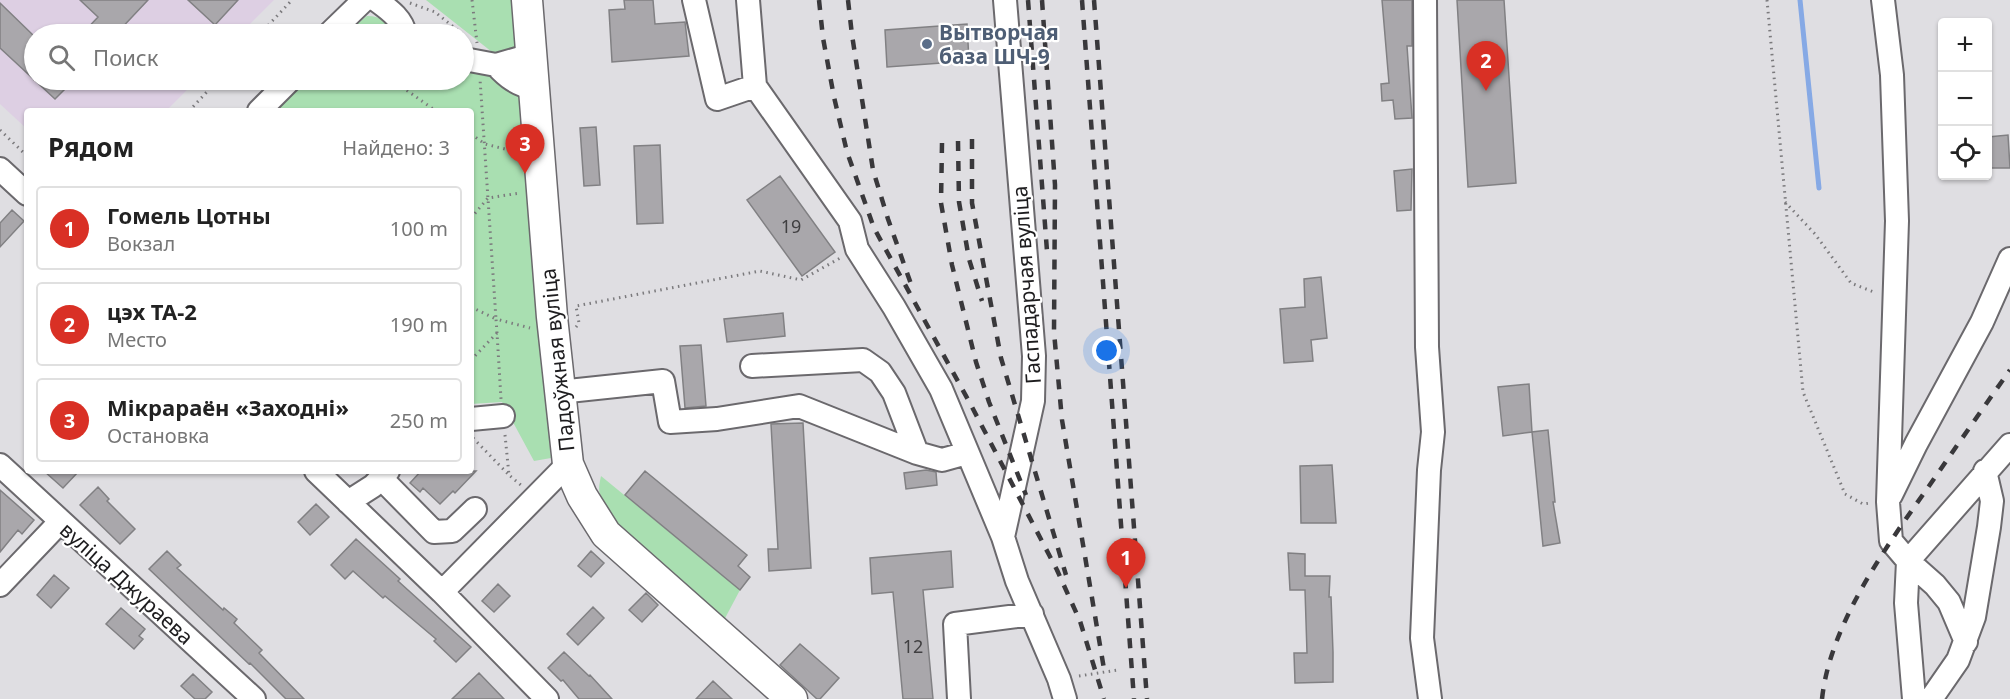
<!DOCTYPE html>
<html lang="ru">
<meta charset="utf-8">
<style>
:root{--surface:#fff;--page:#f6f6f6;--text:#222;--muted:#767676;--line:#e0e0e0;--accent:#d93025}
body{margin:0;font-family:"Noto Sans",sans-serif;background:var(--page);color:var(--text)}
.controls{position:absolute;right:18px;top:18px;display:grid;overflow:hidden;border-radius:6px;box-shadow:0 2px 4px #0004}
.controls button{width:54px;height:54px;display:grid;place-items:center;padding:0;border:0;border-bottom:2px solid var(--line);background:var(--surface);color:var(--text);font:30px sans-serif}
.you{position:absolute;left:1107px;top:351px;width:21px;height:21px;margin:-15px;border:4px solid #fff;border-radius:50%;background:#1a73e8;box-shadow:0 0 0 9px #1a73e833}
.badge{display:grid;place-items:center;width:39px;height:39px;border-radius:50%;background:var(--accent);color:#fff;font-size:20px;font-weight:700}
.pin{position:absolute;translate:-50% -50px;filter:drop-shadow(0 2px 3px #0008)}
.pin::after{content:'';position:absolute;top:32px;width:21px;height:18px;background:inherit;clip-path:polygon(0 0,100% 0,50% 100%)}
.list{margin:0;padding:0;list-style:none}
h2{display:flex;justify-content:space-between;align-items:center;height:78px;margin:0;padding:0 24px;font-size:26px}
h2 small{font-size:20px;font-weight:400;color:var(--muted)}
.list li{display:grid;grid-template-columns:39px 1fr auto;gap:18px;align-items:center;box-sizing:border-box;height:84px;margin:0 12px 12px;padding:0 12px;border:2px solid var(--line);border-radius:6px}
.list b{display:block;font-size:22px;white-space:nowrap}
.list p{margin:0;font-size:20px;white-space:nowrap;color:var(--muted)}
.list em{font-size:20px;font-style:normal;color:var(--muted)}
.icon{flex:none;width:33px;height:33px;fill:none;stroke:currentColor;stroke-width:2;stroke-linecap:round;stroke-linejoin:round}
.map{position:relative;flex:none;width:2010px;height:699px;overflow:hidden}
.search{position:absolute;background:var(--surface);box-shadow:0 2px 4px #0004;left:24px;top:24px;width:450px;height:66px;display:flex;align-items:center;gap:15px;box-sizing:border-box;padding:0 21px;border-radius:33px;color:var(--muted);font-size:22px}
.panel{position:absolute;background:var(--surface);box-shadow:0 2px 4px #0004;left:24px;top:108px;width:450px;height:366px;border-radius:6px}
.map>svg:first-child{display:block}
.education{fill:#ddcfe3}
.green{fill:#a9dfb1}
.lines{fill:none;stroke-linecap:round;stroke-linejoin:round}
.stream{stroke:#86a9e5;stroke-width:5}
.building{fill:#a9a7ab;stroke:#818083;stroke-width:1.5}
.minor-casing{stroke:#6b696d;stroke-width:26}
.major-casing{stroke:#6b696d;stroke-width:33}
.path{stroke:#7b7a7d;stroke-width:3;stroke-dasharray:1.5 4.5;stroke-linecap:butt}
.minor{stroke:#fff;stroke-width:22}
.major{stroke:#fff;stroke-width:30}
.rail{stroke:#39383b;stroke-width:4.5;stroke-dasharray:10 10;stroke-linecap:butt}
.service-dot{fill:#5c6f8a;stroke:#fff;stroke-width:2}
.labels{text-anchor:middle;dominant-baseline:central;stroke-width:4.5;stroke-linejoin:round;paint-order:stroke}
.number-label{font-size:18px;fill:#403f41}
.service-label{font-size:21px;font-weight:bold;fill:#4e5e75;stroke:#fff;text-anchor:start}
.street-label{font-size:21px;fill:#1d1c1e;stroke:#fff}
</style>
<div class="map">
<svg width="2010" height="699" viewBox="0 0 2010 699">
<rect width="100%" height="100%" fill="#dfdee2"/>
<path class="education" d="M0,0H274L240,34H34V80H197L166,111H27V129L0,104Z"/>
<path class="green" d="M426,0H516L520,45L506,53L492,52Z
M367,16C382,16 388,22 396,34H344Z
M464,66L494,72L524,98L538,330L551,458L534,461L502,402L471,404V111H276L305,80H383L393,82L396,80H464Z
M601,476L740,590L723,622C687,590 617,537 600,494C598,489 600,481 601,476Z"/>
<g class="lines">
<path class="stream" d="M1800,0L1819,188"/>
</g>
<path class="building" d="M80,0H148L116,34H82L98,17Z
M188,0H238L215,25Z
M624,0H653L655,24L685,22L689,56L612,62L609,10L625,9Z
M1382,0H1412V46H1407L1412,118L1395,119L1393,100L1382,101L1381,84L1389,83Z
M1457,0H1504L1516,183L1468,187Z
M0,3L34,36V80H74L55,99L0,48Z
M967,24L969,61L887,67L885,30Z
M596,127L600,185L584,186L580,128Z
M2008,135L2010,168H1988V137Z
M660,145L663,223L637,224L634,146Z
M1412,169L1411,210L1397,211L1394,171Z
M780,176L835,252L802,276L747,200Z
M12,210L24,221L0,247V223Z
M1321,277L1327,338L1311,340L1313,361L1284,363L1280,309L1305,307L1304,279Z
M783,313L785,336L727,342L724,319Z
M701,345L706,406L685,408L680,346Z
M1529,384L1532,432L1503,436L1498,387Z
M803,423L811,568L769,571L768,549H778L771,424Z
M1548,430L1555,502H1553L1560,543L1543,546L1532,432Z
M1332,465L1336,523H1301L1300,466Z
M926,470L936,472L937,485L906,489L904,473Z
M44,471H79L63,488Z
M421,471H476L455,493L453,491L440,504L423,488L420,492L410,483Z
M645,471L747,555L738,566L750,577L740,590L625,495Z
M98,487L109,499L107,501L135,529L120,544L80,505Z
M0,490L34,520L22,534L18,530L0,552Z
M316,504L329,517L310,535L298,522Z
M356,539L400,579L398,581L471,647L456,662L434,641L436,639L385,596L383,598L353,571L345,579L331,565Z
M167,551L181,565L177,568L223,610L224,608L237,619L234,623L262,650L259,653L304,699H286L250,663L249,664L149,569Z
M591,551L604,563L591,577L578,566Z
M951,551L953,587L923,590L933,699H903L893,592L872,594L870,558Z
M1288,553L1305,554V576H1330L1329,597H1331L1333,652V682L1295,683L1294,653H1307L1305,590H1290Z
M54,575L69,588L51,608L37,595Z
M498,584L510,596L494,612L482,601Z
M646,593L658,605L642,622L629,610Z
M593,607L604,618L578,645L567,634Z
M121,608L145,629L139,636L143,639L134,649L106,624Z
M800,644L839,678L820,699H817L780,665Z
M564,652L589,676L590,675L612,699H579L563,680L561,681L548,668Z
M479,673L504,699H452Z
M193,674L212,692L205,699H195L181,686Z
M713,681L732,699H696Z"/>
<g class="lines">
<defs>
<path id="minor" d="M376,0C388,9 402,18 405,34
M694,0L717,99L755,86
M748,0L755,86L850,221L857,249L894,307L941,389L1003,537
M1005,0L1034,356L1033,401L1003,537L1017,581L1059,679L1065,699
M1425,0L1427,347L1433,432L1429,470L1422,638L1430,699
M1883,0L1892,75L1897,221L1888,502L1891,541L1908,561L1935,585L1949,602L1966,642
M329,34L364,0
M464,59L496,65L531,55
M496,65C507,77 517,85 534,88
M259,111L290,80
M0,169L27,194
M752,366L863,360L880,372L894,393L917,453L942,460L967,453
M559,392L663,381L670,422L717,419L799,406L917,453
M471,419L503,416
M0,465L254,699
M316,471L442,592L547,699
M381,478L434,532L452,531L475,509
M1891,495L1916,444L1982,322L2010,259
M348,502L373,486L388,471
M1908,561L2010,445
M1908,561L1906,603L1914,699
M0,585L60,522
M442,592L568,464
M959,699L955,624L1032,614
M1931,699L1958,660L1974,617L1989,527L1992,501L1985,471"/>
<path id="major" d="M527,0L552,317L568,464L582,496L606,534L792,699"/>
</defs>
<use href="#minor" class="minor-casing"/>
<use href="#major" class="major-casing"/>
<path class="path" d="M472,0L477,43
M1767,0L1803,392L1845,494L1863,504L1871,503
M410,3L435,12L462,34
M260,34L292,0
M392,80L436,111
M189,111L218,80
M0,130L27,156
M471,134L485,144L517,152
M1785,202L1815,234L1851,283L1876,293
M471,218L488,198L520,193
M471,307L496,319L480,79
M576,327L579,323L576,306L760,271L801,280L842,257
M497,333L496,319L530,328
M471,360L497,333L501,399
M505,435L509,475L522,486
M473,438L508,474
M1079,676L1118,670"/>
<use href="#minor" class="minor"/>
<use href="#major" class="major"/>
<path class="rail" d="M819,0L823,38L834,97L847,152L874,228L972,407L1057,570L1080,621L1104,699
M848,0L852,35L873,170L888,219L911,284
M1028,0L1047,251
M1042,0L1055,185L1054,332L1062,420L1105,675
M1082,0L1134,699
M1094,0L1147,699
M972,139V203L1001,358L1066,575
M958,141L959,202L969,259L982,301
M942,143L941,203L952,265L976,362L989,402L1026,495
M1822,699C1830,624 1886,547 1929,486C1956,447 1983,408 2010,370"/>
</g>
<circle class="service-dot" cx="927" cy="44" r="6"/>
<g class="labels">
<g class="number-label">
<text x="791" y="226">19</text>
<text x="913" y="646">12</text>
</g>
<g class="service-label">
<text x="939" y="32">Вытворчая<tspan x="939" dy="24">база ШЧ-9</tspan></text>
</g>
<g class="street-label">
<text transform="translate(1026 285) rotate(-94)">Гаспадарчая вуліца</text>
<text transform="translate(557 360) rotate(-96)">Падоўжная вуліца</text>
<text transform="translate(127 583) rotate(42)">вуліца Джураева</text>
</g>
</g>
</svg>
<div class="controls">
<button>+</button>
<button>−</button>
<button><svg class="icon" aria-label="locate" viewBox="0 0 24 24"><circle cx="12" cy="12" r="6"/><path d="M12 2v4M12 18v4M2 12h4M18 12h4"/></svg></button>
</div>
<div class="you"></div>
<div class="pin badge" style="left:1126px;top:588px">1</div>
<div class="pin badge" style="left:1486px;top:91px">2</div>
<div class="pin badge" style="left:525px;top:174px">3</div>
<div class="search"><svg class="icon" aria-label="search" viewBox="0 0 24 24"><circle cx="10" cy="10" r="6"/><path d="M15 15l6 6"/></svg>Поиск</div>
<section class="panel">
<h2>Рядом<small>Найдено: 3</small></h2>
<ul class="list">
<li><span class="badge">1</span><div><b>Гомель Цотны</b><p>Вокзал</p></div><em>100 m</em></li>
<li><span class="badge">2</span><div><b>цэх ТА-2</b><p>Место</p></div><em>190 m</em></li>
<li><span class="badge">3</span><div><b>Мікрараён «Заходні»</b><p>Остановка</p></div><em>250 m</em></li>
</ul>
</section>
</div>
